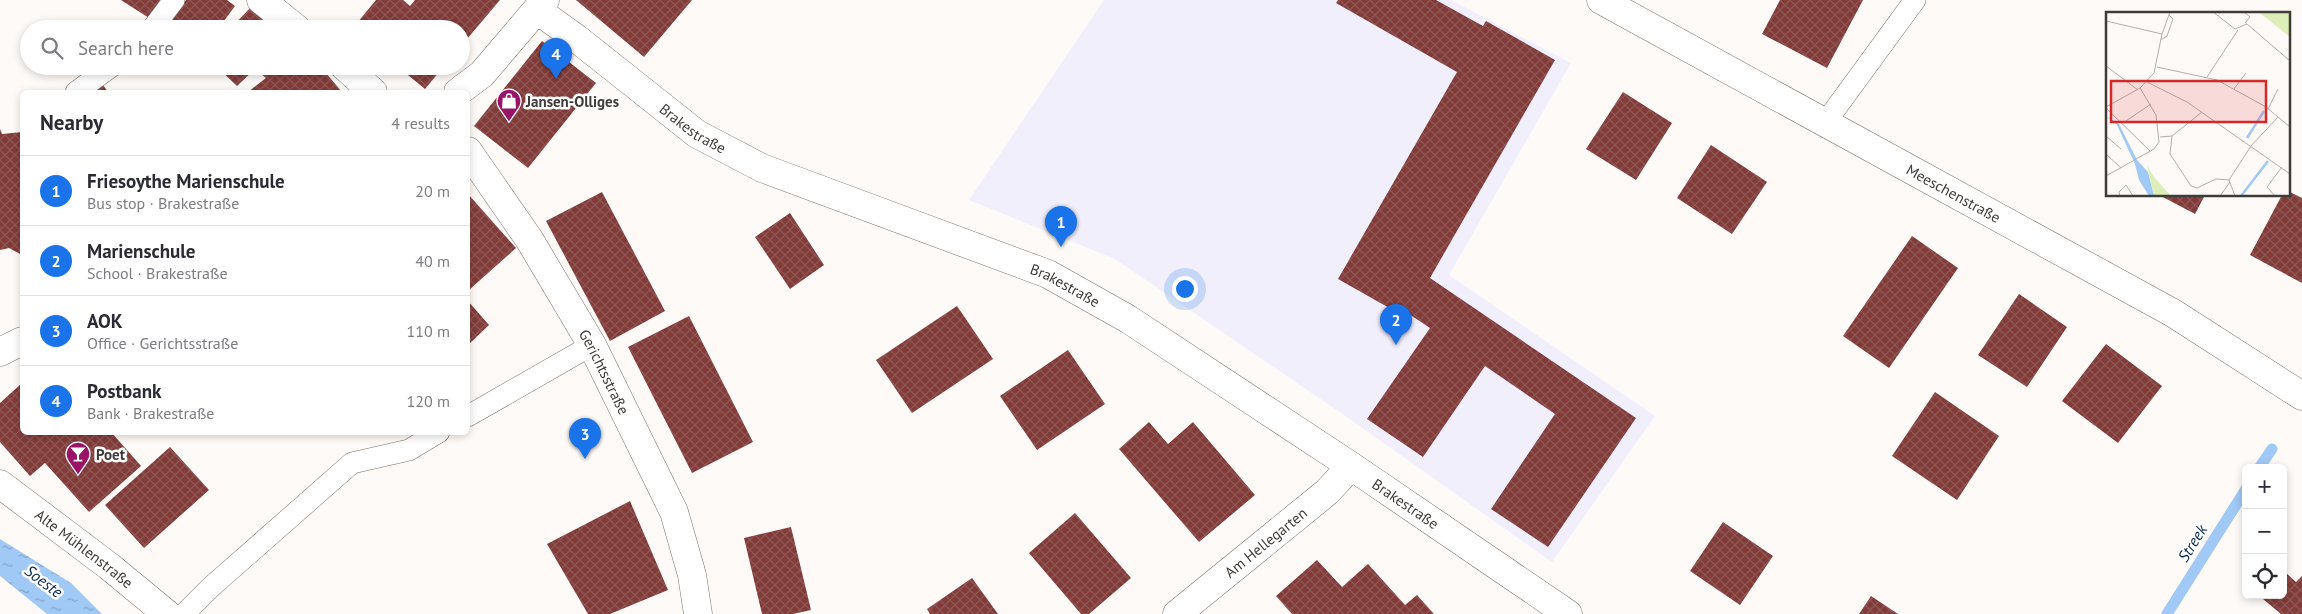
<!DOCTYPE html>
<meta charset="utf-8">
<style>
:root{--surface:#fff;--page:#f2f2f3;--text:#2b2b33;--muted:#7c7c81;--line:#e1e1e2;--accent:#1a73e8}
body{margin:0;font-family:"PT Sans",sans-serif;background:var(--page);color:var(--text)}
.controls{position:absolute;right:15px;bottom:15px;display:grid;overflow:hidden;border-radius:8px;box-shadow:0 2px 8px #0003}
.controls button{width:45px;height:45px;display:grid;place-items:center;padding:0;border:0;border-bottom:1px solid var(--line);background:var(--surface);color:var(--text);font:25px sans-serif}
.you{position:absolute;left:1184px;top:288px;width:18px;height:18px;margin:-12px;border:4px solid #fff;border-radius:50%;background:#1a73e8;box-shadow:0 0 0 8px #1a73e833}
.badge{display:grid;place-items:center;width:32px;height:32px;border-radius:50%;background:var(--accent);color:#fff;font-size:16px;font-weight:700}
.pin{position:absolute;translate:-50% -41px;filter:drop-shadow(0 1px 2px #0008)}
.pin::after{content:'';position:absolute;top:26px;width:18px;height:15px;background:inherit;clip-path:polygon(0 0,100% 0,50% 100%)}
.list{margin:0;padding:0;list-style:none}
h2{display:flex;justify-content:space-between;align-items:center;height:65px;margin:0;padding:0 20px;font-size:21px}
h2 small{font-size:16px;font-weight:400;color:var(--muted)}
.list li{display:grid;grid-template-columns:32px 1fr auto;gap:15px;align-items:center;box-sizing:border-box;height:70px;padding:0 20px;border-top:1px solid var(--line)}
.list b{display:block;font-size:19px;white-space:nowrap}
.list p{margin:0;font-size:16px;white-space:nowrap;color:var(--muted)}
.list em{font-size:16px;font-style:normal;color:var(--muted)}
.icon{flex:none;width:28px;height:28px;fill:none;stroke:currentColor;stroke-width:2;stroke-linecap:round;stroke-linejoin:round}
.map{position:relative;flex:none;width:2302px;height:614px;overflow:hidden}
.search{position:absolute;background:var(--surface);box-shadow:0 2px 8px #0003;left:20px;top:20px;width:450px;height:55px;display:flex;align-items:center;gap:12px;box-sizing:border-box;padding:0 18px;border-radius:28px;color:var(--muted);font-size:19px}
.panel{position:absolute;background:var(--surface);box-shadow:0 2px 8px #0003;left:20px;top:90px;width:450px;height:345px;border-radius:8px}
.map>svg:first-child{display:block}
.education{fill:#f1effc}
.water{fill:url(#water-ripples)}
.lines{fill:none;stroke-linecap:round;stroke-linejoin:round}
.stream{stroke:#a0c9f6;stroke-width:11}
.building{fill:url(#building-cross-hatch)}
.service-casing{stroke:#7b736c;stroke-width:22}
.minor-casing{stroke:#7b736c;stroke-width:29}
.tertiary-casing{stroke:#7b736c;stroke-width:29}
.service{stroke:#fff;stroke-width:21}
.minor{stroke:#fff;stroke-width:28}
.tertiary{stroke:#fff;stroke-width:28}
.labels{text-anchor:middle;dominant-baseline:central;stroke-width:5;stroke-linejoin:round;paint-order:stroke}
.poi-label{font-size:15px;font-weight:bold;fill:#3f3b38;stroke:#fff;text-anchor:start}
.street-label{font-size:15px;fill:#3f3b38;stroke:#fff}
.water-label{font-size:16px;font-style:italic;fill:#082c50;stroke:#fff}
.inset-river{fill:none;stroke:#a0c9f6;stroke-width:2.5}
.inset-road{fill:none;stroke:#b2aeab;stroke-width:1}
.view{fill:#d62828;fill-opacity:0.15;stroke:#d62828;stroke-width:2.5}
.inset-edge{fill:none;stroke:#3f3b38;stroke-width:2.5}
</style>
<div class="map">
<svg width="2302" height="614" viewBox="0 0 2302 614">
<defs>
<pattern id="water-ripples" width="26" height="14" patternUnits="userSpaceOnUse" patternTransform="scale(1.25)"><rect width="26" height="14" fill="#a0c9f6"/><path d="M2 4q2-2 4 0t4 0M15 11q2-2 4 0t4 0" fill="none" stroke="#84a4c8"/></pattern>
<pattern id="building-cross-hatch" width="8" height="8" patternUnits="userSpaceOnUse" patternTransform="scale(1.25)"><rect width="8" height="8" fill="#813b39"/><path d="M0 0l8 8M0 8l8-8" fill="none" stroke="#8f5655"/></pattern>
</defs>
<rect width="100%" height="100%" fill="#fefaf7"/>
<path class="education" d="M1104,0H1451L1571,63L1449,275L1655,416L1552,562L1344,415L1115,259L969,200Z"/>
<path class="water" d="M0,539L71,583L102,614H47L0,576Z"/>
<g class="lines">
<path class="stream" d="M2259,468L2272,449
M2167,614L2246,489"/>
</g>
<path class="building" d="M121,0H161L149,18Z
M186,0H227L235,6L218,29H174L168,24Z
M376,0H403L410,6L415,0H500L461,46V29H352Z
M576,0H692L644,57Z
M1338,0H1436L1483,26L1486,21L1555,60L1430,278L1636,418L1548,547L1491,509L1555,414L1485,366L1423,457L1367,419L1430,328L1409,314L1407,318L1338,279L1457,72L1336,3Z
M1780,0H1863L1827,68L1762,34Z
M252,6L281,29H230Z
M542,41L596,83L528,168L474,126Z
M216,66H320L342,92H248L266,78L255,69L237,86Z
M397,66H444L425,89Z
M103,85L108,92H92Z
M1623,92L1672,123L1636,180L1586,149Z
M0,129L2,134L22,132V255L9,248L0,250Z
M1711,145L1767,182L1732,234L1677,198Z
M2288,191L2302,198V283L2250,255L2282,195H2288Z
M602,192L665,311L610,341L546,221Z
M468,194L516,248L468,291Z
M2159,195H2205L2195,214Z
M790,213L824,265L790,289L755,237Z
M1912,236L1958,268L1889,368L1843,336Z
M2019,294L2067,327L2027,387L1978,355Z
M468,301L489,325L468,345Z
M957,306L993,359L912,413L876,360Z
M689,316L753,442L692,473L628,347Z
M2106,344L2162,386L2118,443L2062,401Z
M1068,350L1105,404L1037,450L1000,396Z
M22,383V432H111L141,466L89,512L45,463L30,476L0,442V403Z
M1935,392L1999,436L1957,500L1892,456Z
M1149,422L1168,444L1193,422L1255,495L1199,542L1119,449Z
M170,447L209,490L144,548L105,505Z
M630,501L668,590L610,614H588L547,544Z
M1075,513L1131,578L1089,614H1081L1029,553Z
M1723,522L1773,556L1740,605L1690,571Z
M791,527L811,610L793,614H762L744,538Z
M1317,560L1342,587L1368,564L1405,605L1417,595L1434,614H1292L1276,596Z
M2285,572L2296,582L2302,576V614H2281L2263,599L2266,595H2283V575Z
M972,578L998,614H930L927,609Z
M1871,596L1898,614H1859Z"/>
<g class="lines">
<defs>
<path id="service" d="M152,29L174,0
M76,92L112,66
M1825,123L1915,0
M468,416L592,345
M184,614L211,587L352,463L409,450L439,432"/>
<g id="minor">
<path d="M261,0L297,29"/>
<path id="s1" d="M1601,0L2173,313L2302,396"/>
<path id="s2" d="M537,10L576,38L697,134L762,168L1048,274L1128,319L1351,466L1568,614"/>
<path d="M344,66L373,92"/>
<path id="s3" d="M468,151L529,239L592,345L674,512L692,575L698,614"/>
<path id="s4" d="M0,484L110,567L167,614"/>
<path id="s5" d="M1177,614L1327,492L1351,466"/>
</g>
<path id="tertiary" d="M458,92L482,74L545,0
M0,352L22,341"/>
</defs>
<use href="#service" class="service-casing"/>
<use href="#minor" class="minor-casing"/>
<use href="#tertiary" class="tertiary-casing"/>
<use href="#service" class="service"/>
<use href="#minor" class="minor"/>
<use href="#tertiary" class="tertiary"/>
</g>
<defs>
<symbol id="shop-pin" viewBox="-11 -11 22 30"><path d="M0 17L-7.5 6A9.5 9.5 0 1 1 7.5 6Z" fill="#991367" stroke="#fff"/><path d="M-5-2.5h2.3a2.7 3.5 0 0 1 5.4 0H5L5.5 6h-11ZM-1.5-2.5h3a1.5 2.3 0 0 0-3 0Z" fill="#fff"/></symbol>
<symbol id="bar-pin" viewBox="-11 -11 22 30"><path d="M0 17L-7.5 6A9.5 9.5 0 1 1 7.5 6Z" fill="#991367" stroke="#fff"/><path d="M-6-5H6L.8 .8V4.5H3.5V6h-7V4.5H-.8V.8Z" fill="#fff"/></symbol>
</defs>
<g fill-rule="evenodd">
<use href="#shop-pin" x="495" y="87" width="28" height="38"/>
<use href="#bar-pin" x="64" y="440" width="28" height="38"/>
</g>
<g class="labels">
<g class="poi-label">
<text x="526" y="101">Jansen-Olliges</text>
<text x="96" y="454">Poet</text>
</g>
<g class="street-label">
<text stroke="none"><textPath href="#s2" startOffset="196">Brakestraße</textPath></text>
<text stroke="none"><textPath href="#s1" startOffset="402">Meeschenstraße</textPath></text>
<text stroke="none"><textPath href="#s2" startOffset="601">Brakestraße</textPath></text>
<text stroke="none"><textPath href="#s3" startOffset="260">Gerichtsstraße</textPath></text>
<text stroke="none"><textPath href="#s2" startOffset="1006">Brakestraße</textPath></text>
<text stroke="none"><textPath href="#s5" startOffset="114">Am Hellegarten</textPath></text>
<text stroke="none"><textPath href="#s4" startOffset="106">Alte Mühlenstraße</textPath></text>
</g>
<g class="water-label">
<text transform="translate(2192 543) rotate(-58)">Streek</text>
<text transform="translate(44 581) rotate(37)">Soeste</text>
</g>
</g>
<g transform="translate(2106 12)">
<rect width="184" height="184" fill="#fefaf7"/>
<path d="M41,153L48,165L65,184H48Z" fill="#deeeb8"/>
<path d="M184,0V25L154,1L155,0Z" fill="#deeeb8"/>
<path d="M0,104L13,112L31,148L42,160L48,184H43L33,168L29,152L11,113Z" fill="#a0c9f6"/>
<path class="inset-river" d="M141,126L158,99M135,184L162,149"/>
<path class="inset-road" d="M107,0L129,17L141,12L184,49M138,0L144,5L139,11M0,9L56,22M55,28L61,24L67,7L63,3M0,54L32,78M51,55L111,68L160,95L184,115M101,65L132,18M41,70L81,90L184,162M128,77L140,61M0,95L34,76L48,61L56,22L64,0M0,96L44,139M162,97L172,77M17,111L45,92M0,124L15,137M66,124L64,142L85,174L91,176L110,167L123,168M54,125L66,124L96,100M0,142L15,156M0,164L48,137L53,130L50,103L34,76M123,168L145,134L172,105M123,168L129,184M14,184L13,180L20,173L27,184M114,184L124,170M169,184L161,175L176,155"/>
<path class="view" d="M5,69H160V110H5Z"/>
<rect width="184" height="184" class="inset-edge"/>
</g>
</svg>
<div class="controls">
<button>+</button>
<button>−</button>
<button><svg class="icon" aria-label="locate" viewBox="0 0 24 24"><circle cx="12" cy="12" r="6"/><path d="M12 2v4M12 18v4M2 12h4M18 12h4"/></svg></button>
</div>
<div class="you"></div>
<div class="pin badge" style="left:1061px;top:247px">1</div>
<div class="pin badge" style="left:1396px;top:345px">2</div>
<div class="pin badge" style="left:585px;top:459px">3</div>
<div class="pin badge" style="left:556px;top:79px">4</div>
<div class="search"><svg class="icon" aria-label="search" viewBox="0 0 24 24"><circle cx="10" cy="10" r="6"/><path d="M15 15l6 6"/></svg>Search here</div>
<section class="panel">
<h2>Nearby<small>4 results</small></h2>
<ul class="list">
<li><span class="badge">1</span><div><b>Friesoythe Marienschule</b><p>Bus stop · Brakestraße</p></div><em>20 m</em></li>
<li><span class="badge">2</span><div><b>Marienschule</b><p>School · Brakestraße</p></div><em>40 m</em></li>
<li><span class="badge">3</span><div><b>AOK</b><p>Office · Gerichtsstraße</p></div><em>110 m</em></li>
<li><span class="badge">4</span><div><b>Postbank</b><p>Bank · Brakestraße</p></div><em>120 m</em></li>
</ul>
</section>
</div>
